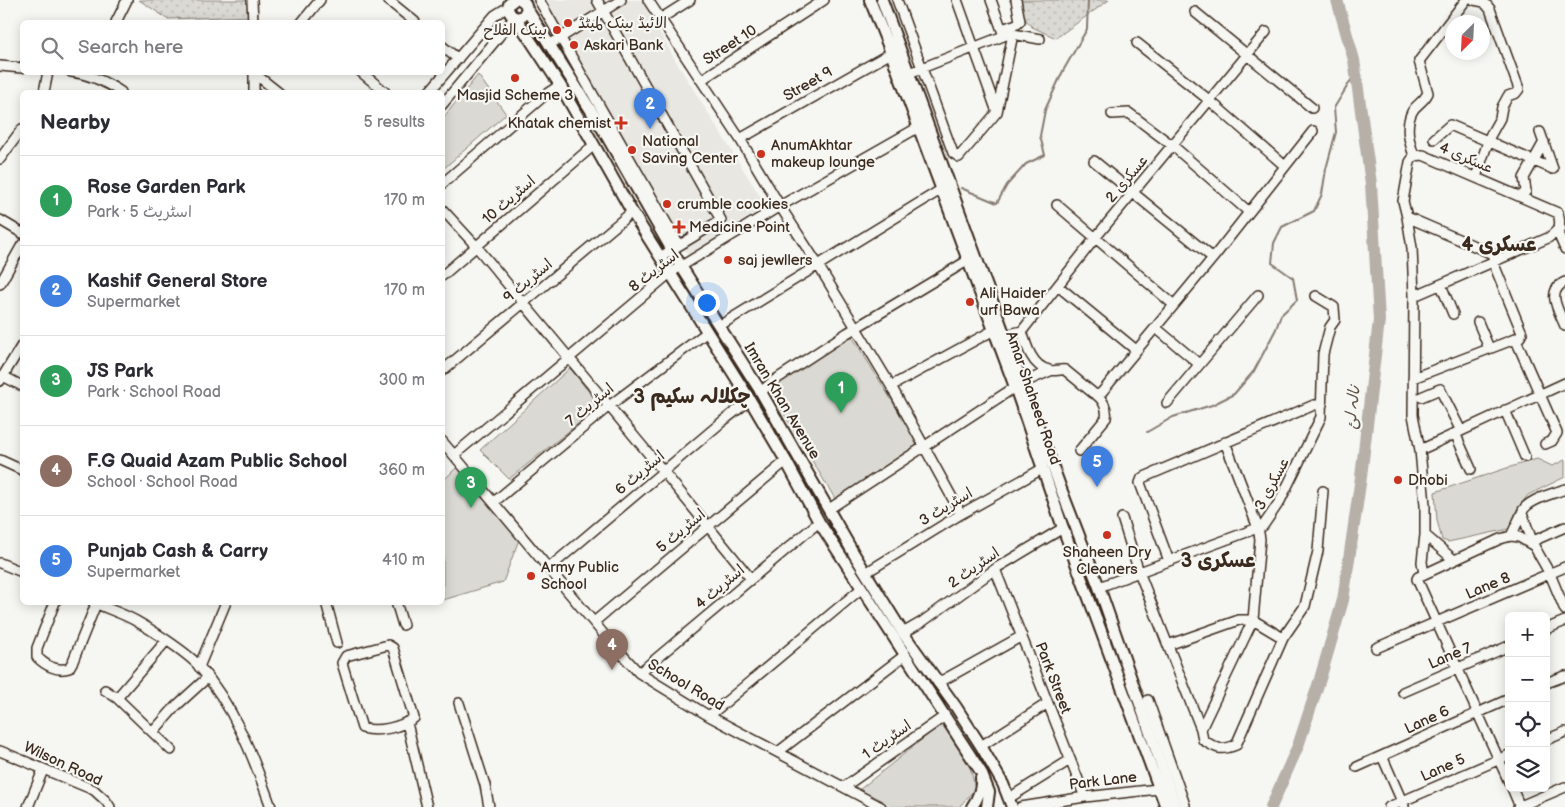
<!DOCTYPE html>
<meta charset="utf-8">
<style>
:root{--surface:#fff;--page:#f7f7f7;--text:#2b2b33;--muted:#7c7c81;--line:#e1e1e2;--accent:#111827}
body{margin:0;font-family:"Balsamiq Sans","Playpen Sans Arabic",sans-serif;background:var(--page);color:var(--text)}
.controls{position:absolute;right:15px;bottom:15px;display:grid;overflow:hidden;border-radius:8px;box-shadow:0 2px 12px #0003}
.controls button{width:45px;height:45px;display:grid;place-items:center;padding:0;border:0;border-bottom:1px solid var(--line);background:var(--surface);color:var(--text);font:25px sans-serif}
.compass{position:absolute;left:1445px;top:15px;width:45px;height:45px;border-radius:50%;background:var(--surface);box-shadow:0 2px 12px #0003;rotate:204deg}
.you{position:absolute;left:706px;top:302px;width:18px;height:18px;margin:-12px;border:4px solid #fff;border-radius:50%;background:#1a73e8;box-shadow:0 0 0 8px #1a73e833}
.badge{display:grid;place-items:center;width:32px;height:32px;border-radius:50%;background:var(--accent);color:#fff;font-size:16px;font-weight:700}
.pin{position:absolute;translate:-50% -41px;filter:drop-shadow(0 1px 2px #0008)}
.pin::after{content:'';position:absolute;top:26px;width:18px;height:15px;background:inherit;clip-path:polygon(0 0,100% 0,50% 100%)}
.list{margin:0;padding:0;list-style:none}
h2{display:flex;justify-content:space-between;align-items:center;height:65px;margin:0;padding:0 20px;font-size:21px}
h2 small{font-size:16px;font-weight:400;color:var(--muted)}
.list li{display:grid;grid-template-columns:32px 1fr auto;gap:15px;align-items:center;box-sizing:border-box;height:90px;padding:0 20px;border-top:1px solid var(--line)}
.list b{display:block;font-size:19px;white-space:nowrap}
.list p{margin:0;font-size:16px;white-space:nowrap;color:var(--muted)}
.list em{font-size:16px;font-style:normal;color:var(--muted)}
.icon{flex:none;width:28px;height:28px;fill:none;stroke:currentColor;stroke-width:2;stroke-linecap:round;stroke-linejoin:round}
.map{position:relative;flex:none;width:1565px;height:807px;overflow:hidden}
.search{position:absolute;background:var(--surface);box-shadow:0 2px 12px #0003;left:20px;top:20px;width:425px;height:55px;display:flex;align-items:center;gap:12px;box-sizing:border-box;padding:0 18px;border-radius:8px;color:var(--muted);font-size:19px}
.panel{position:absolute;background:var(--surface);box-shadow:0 2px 12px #0003;left:20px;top:90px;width:425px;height:515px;border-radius:8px}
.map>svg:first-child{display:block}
.built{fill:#e8e7e2}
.grass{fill:url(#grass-dots);stroke:#8a8278}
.park{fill:#dad9d3;stroke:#8a8278}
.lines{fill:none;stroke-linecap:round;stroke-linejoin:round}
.stream{stroke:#857a71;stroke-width:2}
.river{stroke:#b6b0a9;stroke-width:12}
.minor-casing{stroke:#3b2a1e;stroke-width:12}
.major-casing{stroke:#3b2a1e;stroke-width:14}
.minor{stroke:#f6f6f2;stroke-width:9}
.major{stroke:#f6f6f2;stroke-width:10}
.poi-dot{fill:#c8321e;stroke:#f6f6f2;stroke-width:2}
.labels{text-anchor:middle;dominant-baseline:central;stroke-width:4.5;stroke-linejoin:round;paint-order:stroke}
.poi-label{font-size:15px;fill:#3b2a1e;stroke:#f6f6f2;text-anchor:start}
.street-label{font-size:15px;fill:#3b2a1e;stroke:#f6f6f2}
.water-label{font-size:16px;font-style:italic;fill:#605248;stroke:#f6f6f2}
.district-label{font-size:20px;font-weight:bold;fill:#3b2a1e;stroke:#f6f6f2}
</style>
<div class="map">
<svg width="1565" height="807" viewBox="0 0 1565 807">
<defs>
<pattern id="grass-dots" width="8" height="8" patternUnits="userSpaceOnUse" patternTransform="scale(1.25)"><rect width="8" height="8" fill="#dad9d3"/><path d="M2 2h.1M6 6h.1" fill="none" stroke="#bcbab5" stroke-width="1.8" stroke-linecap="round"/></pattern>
</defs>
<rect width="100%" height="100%" fill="#f6f6f2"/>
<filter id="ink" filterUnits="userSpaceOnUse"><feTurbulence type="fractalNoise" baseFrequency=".02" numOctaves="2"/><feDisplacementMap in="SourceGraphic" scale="10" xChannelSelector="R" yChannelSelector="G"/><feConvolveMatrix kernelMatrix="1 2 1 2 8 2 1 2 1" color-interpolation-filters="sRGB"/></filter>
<g filter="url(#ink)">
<path class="built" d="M542,0H642L675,60L766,206L688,255L537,7Z"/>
<path class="grass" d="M139,0H252L253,16L168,19Z
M1009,0H1109L1056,38L1032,27Z"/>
<path class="park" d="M478,75L506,114L443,169V118Z
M850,333L920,446L837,502L766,384Z
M570,368L600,406L509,479L480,450Z
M1537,459L1552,466L1565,460V477L1528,495L1517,509L1509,529L1448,542L1442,540L1437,520L1435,492L1507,468Z
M461,463L521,534L503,582L443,600V481Z
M945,721L971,770L975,789L959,807H885L859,790Z"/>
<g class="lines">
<path class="stream" d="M961,188L997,203L1007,185L1026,164L1045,155L1040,136L1045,110L1063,71L1087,29L1088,0
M1147,432L1173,417L1212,405L1234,394L1254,371L1276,329L1281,315L1297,300L1293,278L1272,263L1274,243L1282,227L1314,211L1322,194L1326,169L1336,132L1334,108L1356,72"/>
<path class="river" d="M1271,807L1298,746L1320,679L1343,600L1361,477L1379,320L1371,184L1354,60L1337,0"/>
<defs>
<path id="minor" d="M252,0L253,22
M388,0L415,22
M539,0L679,245
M597,0L721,220L660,257
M648,0L740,139L780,206L818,265L891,386L961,514
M897,0L953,153L959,157L997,112L957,0
M991,0L1003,33
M1474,0L1484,2L1490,9L1519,89L1516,93L1508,96L1502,107L1500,118L1490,136L1476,177
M1195,12L1312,108
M660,19L690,0
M116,22L127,0
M302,22L320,0
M1002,29L1017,24L1020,21L1016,0
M1137,43L1209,100L1285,166
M549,45L621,0
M442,46L458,59
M0,66L22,68
M71,72C90,74 106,82 121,92
M254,72V92
M361,72L385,92
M909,73L1006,35L1013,34L1040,39
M259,77L278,92
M701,80L824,0
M44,92L48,72
M429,92L495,15L508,7
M442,105L515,17
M997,112L1013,34
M1112,114L1129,113L1173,146L1249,212
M740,139L891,53
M1434,139L1450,125L1553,169L1540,132
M1414,156C1409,141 1405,126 1412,112C1416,104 1423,103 1428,93L1419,61L1466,0
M0,159L22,129
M1094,161L1213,258
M442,184L545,95L560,85
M1521,197L1526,191L1524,178L1544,142
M1057,205L1174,305
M442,209L476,246L663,471L751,579
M1407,217L1412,248L1414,296
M0,220L22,233
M1561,229L1557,231L1565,249
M442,276L594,145
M1565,282C1545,291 1559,311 1565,326
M0,284L22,245
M1441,285L1453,314
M1058,286L1136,350
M1478,322L1489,348
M719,326L942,189
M1156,328L1199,364
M1022,331C1026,345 1032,367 1049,370C1054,372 1060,369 1065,370L1093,393C1102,397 1108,408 1106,418L1079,451
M1005,335L1022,331L1096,237L1266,32
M1515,338L1557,433L1552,441L1545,444
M442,371L632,212
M3,376L22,386
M1413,378L1520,337L1522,333L1493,262
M0,381L22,345
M1022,383L1050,371
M891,386L994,330
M761,392L772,382L847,333L967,261
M1098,395L1102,392L1213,258L1313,131
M1421,397L1440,389L1461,431
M1167,403L1258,295
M1505,410L1525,457
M1455,433L1471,469
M442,441L606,637L639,673L709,716L881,807
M1420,450L1565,383
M454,455L670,273L780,206L919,127
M0,460L22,470
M494,502L609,406L706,333
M829,509L1015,387
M1122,518L1139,572L1201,729L1203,740C1217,749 1221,751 1236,745L1283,638L1305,606L1318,551L1323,491
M1425,535L1454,560
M1511,536L1522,513
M1533,541L1565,527
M1534,546L1522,513C1525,500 1553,494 1565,489
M1169,561L1140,483L1142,478L1314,405H1322
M0,563L22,572
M549,568L723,421L750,400
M995,569L1085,797
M867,572L961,514L1042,469
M1424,574L1422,562L1425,535V505L1420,450L1413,415L1414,296L1548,238C1559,230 1562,227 1558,213L1423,155L1414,156L1410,162L1403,201L1407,217L1502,258
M1099,587L1263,526L1280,501L1321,417L1323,354L1330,327L1335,320L1334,307L1316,296
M55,602L37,648V657C45,665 57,672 69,668L73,661L96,604
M93,602C107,609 122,613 136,621C152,630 186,652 198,665C234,706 253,756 271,807
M326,602L337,643
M396,602L403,625
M594,622L786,461
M1546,629L1565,621
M903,633L922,622L998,567L1063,528
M388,645L393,648L414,718C401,727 378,733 362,728L342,663L346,656Z
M1168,645L1239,620H1253L1283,638
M1376,648L1565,567
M199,667L226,602
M639,673L819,522
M938,683L1022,636
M1546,683L1565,676
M105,690L117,698L171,750
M1403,692L1509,646
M117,698L166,641
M1148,700L1185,805
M459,703L485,785L489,807
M709,716L862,588
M407,723L427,807
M1201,729L1253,620L1260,539L1258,528L1225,442
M153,732L175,707L208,677
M1546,740L1565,732
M981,746L1048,703
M0,751L94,790L106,801L110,807
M778,752L905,655
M1382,756L1404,806
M1357,767L1509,699
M1509,782L1417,579L1418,577L1500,539L1511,536L1519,537L1534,546L1550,574L1565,610
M844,787L945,716
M1512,788L1520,807
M1009,798L1070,760
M28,807L43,770
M1021,807L1085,797L1158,789
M1389,807L1509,755
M1518,807L1565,787"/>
<path id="major" d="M514,0L509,4L508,10L512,16L518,18L523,16L527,9L525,3L521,0
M870,0L888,45L1015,387L1063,528L1166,807
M882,0L1061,489L1099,587L1176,807
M527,9L602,128L681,266L761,392L854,554L903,633L956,707L981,746L1003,784L1012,807
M515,17L560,85L632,212L750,400L786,461L819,522L981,772L989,792L987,807
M972,807C978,798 982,788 981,778"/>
</defs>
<use href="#minor" class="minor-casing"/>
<use href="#major" class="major-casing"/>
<use href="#minor" class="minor"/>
<use href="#major" class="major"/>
</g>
</g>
<g class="poi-dot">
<circle cx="568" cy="23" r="5"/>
<circle cx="557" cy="30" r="5"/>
<circle cx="574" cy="45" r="5"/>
<circle cx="515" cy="78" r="5"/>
<path d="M618.5 115.5h5v5h5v5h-5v5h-5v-5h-5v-5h5z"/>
<circle cx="632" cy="150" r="5"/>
<circle cx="761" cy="154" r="5"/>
<circle cx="667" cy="204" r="5"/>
<path d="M676.5 219.5h5v5h5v5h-5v5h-5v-5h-5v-5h5z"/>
<circle cx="728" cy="260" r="5"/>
<circle cx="970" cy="302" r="5"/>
<circle cx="1398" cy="480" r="5"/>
<circle cx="1107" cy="535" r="5"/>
<circle cx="531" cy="576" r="5"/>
</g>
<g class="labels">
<g class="poi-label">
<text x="578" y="23">الائیڈ بینک لمیٹڈ</text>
<text x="547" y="30" text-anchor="end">بینک الفلاح</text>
<text x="584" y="45">Askari Bank</text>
<text x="515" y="95" text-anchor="middle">Masjid Scheme 3</text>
<text x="611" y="123" text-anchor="end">Khatak chemist</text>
<text x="642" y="141">National<tspan x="642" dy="17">Saving Center</tspan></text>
<text x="771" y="145">AnumAkhtar<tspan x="771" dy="17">makeup lounge</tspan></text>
<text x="677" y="204">crumble cookies</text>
<text x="689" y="227">Medicine Point</text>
<text x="738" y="260">saj jewllers</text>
<text x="980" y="293">Ali Haider<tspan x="980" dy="17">urf Bawa</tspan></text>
<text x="1408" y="480">Dhobi</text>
<text x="1107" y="552" text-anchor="middle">Shaheen Dry<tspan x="1107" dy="17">Cleaners</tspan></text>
<text x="541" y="567">Army Public<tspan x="541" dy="17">School</tspan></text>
</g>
<g class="street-label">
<text transform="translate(730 45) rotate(-33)">Street 10</text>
<text transform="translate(808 84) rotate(-30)">Street 9</text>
<text transform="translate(1466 158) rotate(23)">عسکری 4</text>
<text transform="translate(1127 179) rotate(-50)">عسکری 2</text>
<text transform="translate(509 200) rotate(-41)">اسٹریٹ 10</text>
<text transform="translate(654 271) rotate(-38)">اسٹریٹ 8</text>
<text transform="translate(528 281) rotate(-40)">اسٹریٹ 9</text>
<text transform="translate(1033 398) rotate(71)">Amar Shaheed Road</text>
<text transform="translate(782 401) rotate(59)">Imran Khan Avenue</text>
<text transform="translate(590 405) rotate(-40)">اسٹریٹ 7</text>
<text transform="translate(640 473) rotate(-40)">اسٹریٹ 6</text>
<text transform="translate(1272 484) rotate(-62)">عسکری 3</text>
<text transform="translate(946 507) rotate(-31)">اسٹریٹ 3</text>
<text transform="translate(681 531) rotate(-40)">اسٹریٹ 5</text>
<text transform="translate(974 568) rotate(-35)">اسٹریٹ 2</text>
<text transform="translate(1488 586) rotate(-23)">Lane 8</text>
<text transform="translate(720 587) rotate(-40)">اسٹریٹ 4</text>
<text transform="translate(1450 656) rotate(-23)">Lane 7</text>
<text transform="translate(1053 678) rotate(69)">Park Street</text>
<text transform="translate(686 685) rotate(31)">School Road</text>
<text transform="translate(1427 720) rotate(-25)">Lane 6</text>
<text transform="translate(887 740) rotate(-35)">اسٹریٹ 1</text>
<text transform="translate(63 764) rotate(25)">Wilson Road</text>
<text transform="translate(1443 768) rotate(-24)">Lane 5</text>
<text transform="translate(1103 781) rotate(-7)">Park Lane</text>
</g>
<g class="water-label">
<text transform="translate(1353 407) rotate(-84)">نالہ لئ</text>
</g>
<g class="district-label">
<text x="1499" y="245">عسکری 4</text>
<text x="692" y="397">چکلالہ سکیم 3</text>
<text x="1218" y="561">عسکری 3</text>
</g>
</g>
</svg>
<div class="controls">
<button>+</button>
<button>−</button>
<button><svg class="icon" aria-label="locate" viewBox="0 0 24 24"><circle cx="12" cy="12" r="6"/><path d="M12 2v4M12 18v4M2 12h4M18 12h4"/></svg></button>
<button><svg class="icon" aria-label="layers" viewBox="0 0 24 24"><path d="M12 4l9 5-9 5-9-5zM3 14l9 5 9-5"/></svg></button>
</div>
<svg class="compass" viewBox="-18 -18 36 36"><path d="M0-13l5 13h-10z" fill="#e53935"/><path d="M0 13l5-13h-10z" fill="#7c7c81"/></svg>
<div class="you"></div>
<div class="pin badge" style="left:841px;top:413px;background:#2e9e5b">1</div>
<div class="pin badge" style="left:650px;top:129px;background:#3f7fe0">2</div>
<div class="pin badge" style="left:471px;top:508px;background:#2e9e5b">3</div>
<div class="pin badge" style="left:612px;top:670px;background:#8d6e63">4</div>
<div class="pin badge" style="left:1097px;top:487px;background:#3f7fe0">5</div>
<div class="search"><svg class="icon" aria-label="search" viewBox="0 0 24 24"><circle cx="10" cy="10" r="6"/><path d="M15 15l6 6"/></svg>Search here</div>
<section class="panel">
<h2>Nearby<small>5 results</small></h2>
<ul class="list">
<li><span class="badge" style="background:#2e9e5b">1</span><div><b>Rose Garden Park</b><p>Park · اسٹریٹ 5</p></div><em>170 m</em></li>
<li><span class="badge" style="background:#3f7fe0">2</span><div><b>Kashif General Store</b><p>Supermarket</p></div><em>170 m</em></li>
<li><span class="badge" style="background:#2e9e5b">3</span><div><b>JS Park</b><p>Park · School Road</p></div><em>300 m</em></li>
<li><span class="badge" style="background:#8d6e63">4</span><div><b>F.G Quaid Azam Public School</b><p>School · School Road</p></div><em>360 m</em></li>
<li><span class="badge" style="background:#3f7fe0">5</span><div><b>Punjab Cash &amp; Carry</b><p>Supermarket</p></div><em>410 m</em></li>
</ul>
</section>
</div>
